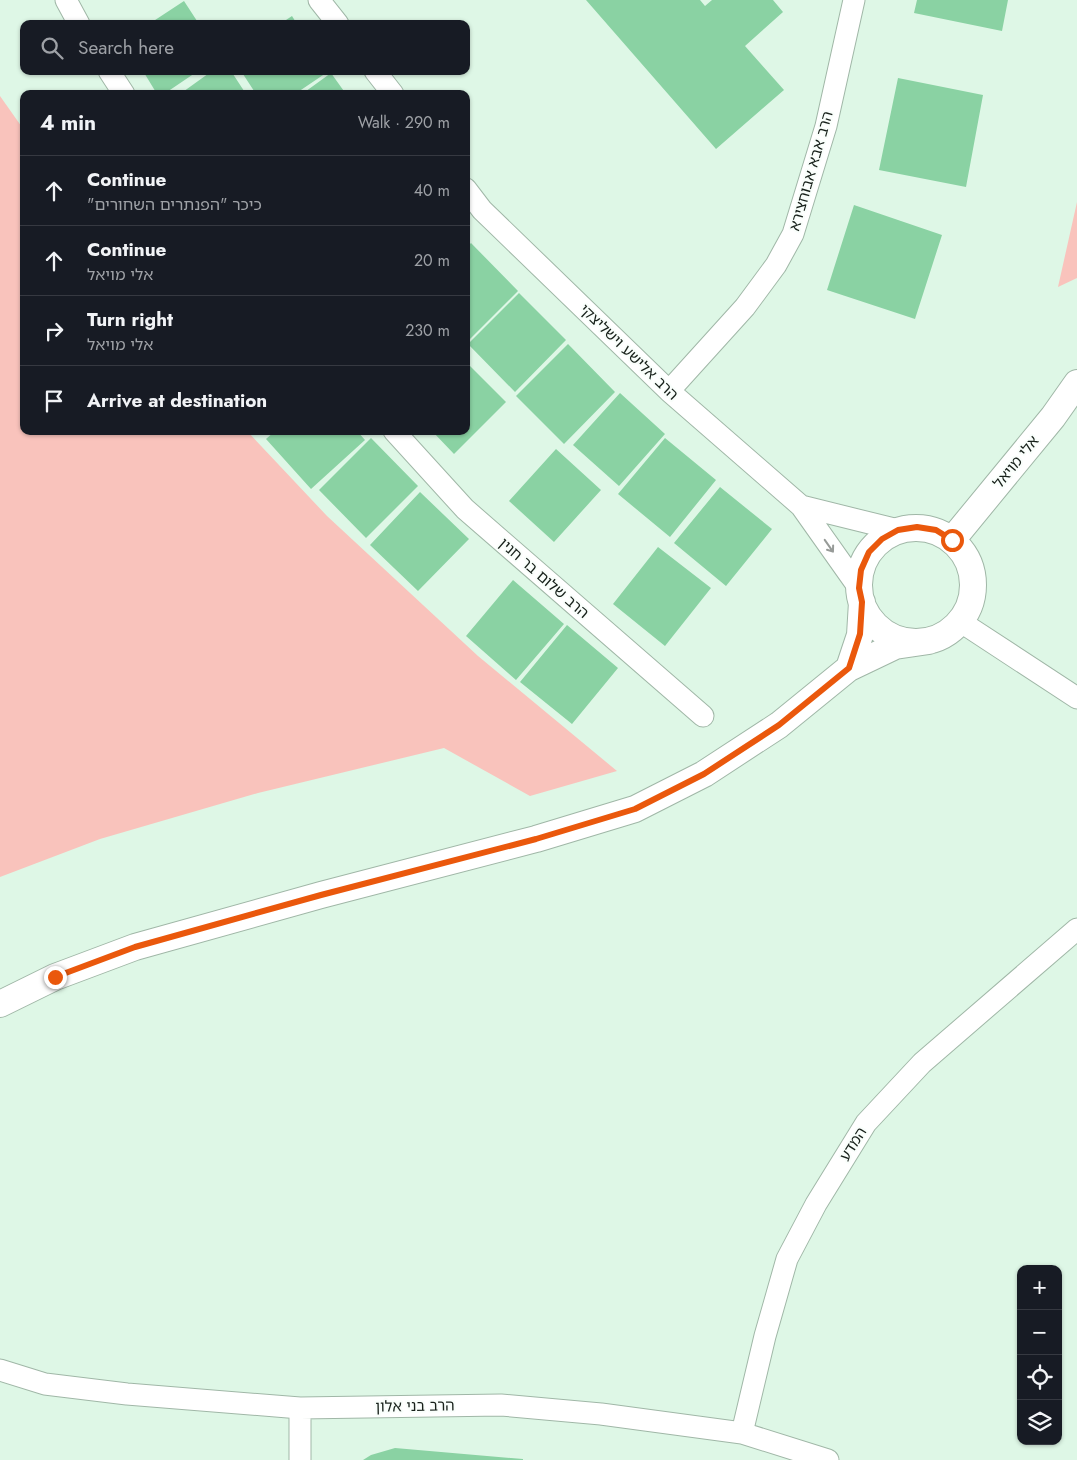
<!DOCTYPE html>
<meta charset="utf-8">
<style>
:root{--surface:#171b24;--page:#242831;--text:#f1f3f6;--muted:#9ea1a6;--line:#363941}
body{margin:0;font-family:Jost,"Noto Sans Hebrew",sans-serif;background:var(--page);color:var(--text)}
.controls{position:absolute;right:15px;bottom:15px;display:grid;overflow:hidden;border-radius:10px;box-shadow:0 1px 4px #0004}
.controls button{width:45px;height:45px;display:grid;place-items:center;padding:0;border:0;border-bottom:1px solid var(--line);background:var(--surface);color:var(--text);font:25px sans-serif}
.stop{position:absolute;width:15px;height:15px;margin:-11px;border:4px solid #ea580c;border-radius:50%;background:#fff}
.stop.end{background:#ea580c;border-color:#fff;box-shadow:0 1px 5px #0008}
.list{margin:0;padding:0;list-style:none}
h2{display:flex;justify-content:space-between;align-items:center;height:65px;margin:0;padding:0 20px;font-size:21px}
h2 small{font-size:16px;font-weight:400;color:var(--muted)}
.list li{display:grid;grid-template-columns:32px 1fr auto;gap:15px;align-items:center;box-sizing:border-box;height:70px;padding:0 20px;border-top:1px solid var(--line)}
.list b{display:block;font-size:19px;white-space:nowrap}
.list p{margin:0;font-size:16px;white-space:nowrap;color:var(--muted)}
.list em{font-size:16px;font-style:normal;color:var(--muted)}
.icon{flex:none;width:28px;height:28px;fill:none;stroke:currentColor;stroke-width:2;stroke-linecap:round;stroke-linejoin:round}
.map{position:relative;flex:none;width:1077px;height:1460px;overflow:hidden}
.search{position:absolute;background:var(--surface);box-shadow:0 1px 4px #0004;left:20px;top:20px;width:450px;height:55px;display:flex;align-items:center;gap:12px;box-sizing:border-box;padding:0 18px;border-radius:10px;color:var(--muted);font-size:19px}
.panel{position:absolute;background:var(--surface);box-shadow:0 1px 4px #0004;left:20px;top:90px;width:450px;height:345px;border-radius:10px}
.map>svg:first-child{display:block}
.green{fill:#f9c3bc}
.building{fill:#8ad2a3}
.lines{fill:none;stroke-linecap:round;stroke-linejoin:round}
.minor-casing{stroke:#a0b7a7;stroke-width:23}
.tertiary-casing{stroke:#a0b7a7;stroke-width:28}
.minor{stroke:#fff;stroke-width:21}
.tertiary{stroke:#fff;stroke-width:26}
.oneway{stroke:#979b98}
.route{stroke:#ea580c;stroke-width:6}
.labels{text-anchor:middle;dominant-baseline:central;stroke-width:4;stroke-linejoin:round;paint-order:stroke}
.street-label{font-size:15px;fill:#17201a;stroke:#f9fefb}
</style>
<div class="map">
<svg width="1077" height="1460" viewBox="0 0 1077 1460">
<rect width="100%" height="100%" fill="#def7e6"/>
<path class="green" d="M0,96L24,130V431H247L327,516L478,656L617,771L530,796L444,748L258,793L100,839L0,877Z
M1077,202V278L1058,287Z"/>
<path class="building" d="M586,0H700L705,6L712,0H773L783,12L745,46L784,90L716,149Z
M917,0H1008L1002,31L914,13Z
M184,1L199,24H149Z
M292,16L297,24H280Z
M143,71H198L164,94H157Z
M212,71H231L246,94H180Z
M241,71H329L295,94H256Z
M331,73L346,94H302Z
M898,78L983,95L966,187L879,170Z
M854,205L942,235L915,319L827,290Z
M471,243L518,291L466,343V248Z
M519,293L566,340L515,392L468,344Z
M568,344L615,392L564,444L516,396Z
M466,362L506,402L454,454L432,431H466Z
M620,393L665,434L619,486L573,445Z
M275,431H357L365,440L311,489L266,439Z
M371,438L418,486L366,538L319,490Z
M665,438L716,480L670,537L618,494Z
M556,449L601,490L554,542L509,501Z
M720,487L772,529L726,586L674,543Z
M420,492L469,539L418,591L370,545Z
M658,547L711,588L665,646L613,604Z
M513,580L564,624L516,680L466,636Z
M567,625L618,668L572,724L520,682Z
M395,1448L523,1459V1460H363L371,1455Z"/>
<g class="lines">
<defs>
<path id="minor" d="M66,0L79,24
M319,0L338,24
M109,71L124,94
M375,71L393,94
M466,189L482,210L669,391L801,506L859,588
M669,391L745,307L776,265L793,234L826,126L854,0
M394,431L465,509L703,716
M801,506L898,530
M961,622L1077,698
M0,1370L45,1384L127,1394L300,1408L501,1405L601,1414L742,1433L828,1460
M742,1433L765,1336L787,1259L816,1204L866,1123L922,1063L1077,929
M300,1460V1408"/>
<path id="tertiary" d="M859 585a57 57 0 1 1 114 0a57 57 0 1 1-114 0Z
M952,540L1053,417L1077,383
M849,668L860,635L862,602
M0,1004L55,977L135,947L321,895L536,839L635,809L704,774L779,725L849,668L895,646L929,641"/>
</defs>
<use href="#minor" class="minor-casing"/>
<use href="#tertiary" class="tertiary-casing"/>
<use href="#minor" class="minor"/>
<use href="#tertiary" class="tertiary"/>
</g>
<defs><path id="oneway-shaft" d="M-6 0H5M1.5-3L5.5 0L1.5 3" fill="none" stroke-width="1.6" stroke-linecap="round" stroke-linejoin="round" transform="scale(1.25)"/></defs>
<use class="oneway" href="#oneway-shaft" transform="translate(829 546) rotate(55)"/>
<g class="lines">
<path class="route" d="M55,977L135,947L321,895L536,839L635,809L704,774L779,725L849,668L860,634L862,602L859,588L861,570L869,552L882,539L898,530L917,527L936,530L952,540"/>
</g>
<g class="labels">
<g class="street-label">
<text transform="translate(811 171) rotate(-74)">הרב אבא אבוחצירא</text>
<text transform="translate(629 352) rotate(44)">הרב אלישע וישליצקי</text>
<text transform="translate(1016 462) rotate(-51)">אלי מויאל</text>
<text transform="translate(544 578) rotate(41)">הרב שלום בר חנין</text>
<text transform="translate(853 1144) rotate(-58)">המדע</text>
<text transform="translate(415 1406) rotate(-1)">הרב בני אלון</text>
</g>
</g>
</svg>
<div class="controls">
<button>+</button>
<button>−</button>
<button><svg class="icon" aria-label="locate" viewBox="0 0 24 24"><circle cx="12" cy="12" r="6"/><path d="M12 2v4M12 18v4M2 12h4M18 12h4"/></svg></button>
<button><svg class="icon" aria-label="layers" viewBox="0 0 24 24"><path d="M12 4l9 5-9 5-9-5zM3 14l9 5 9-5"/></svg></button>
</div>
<div class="stop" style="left:952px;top:540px"></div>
<div class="stop end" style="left:55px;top:977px"></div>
<div class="search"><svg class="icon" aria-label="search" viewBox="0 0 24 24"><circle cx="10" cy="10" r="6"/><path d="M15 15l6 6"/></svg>Search here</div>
<section class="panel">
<h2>4 min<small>Walk · 290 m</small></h2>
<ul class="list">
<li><svg class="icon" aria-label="ahead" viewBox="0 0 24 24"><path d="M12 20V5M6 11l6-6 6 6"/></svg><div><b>Continue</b><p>&quot;כיכר &quot;הפנתרים השחורים</p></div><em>40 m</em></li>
<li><svg class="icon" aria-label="ahead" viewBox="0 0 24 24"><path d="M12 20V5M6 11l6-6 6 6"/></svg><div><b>Continue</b><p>אלי מויאל</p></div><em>20 m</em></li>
<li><svg class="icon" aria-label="right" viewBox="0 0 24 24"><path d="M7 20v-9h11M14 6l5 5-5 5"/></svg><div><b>Turn right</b><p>אלי מויאל</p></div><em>230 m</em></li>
<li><svg class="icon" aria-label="arrive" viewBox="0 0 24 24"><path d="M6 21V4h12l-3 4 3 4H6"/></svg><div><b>Arrive at destination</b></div></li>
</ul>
</section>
</div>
